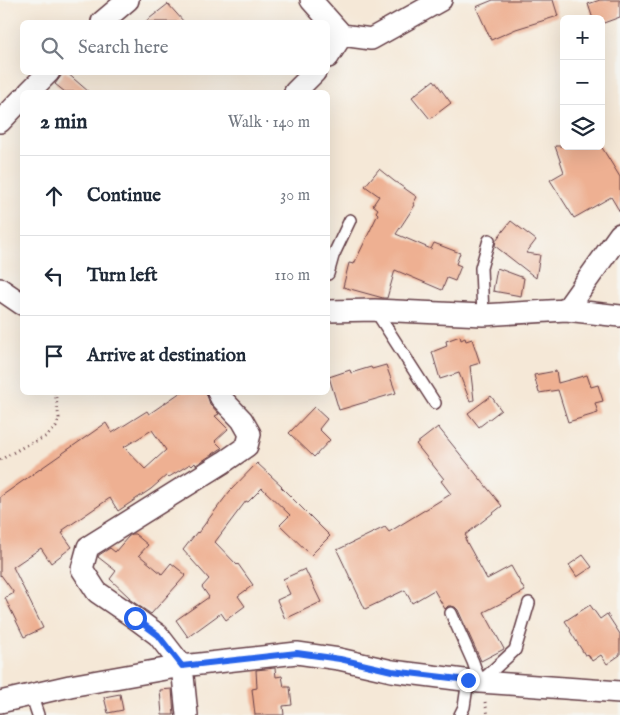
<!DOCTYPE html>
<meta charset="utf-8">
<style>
:root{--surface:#fff;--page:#f6f6f7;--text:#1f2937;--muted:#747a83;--line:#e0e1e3}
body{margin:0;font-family:"IM FELL English",serif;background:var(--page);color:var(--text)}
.controls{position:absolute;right:15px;top:15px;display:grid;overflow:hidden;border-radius:8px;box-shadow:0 5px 20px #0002}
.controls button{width:45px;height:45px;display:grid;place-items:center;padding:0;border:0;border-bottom:1px solid var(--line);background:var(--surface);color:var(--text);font:25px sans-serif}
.stop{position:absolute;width:15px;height:15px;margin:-11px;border:4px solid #2563eb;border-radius:50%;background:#fff}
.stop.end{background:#2563eb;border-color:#fff;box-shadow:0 1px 5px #0008}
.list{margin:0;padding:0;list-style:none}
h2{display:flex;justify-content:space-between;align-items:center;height:65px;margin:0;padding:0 20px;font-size:21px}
h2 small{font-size:16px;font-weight:400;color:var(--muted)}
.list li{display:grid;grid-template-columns:32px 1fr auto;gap:15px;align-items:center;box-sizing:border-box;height:80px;padding:0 20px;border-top:1px solid var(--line)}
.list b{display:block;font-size:19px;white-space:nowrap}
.list em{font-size:16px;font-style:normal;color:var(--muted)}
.icon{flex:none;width:28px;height:28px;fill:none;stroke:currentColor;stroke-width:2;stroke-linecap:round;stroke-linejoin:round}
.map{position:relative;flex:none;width:620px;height:715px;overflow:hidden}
.search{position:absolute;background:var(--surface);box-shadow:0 5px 20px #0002;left:20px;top:20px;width:310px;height:55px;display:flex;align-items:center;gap:12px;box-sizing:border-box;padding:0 18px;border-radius:8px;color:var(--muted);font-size:19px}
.panel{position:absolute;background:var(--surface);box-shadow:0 5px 20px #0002;left:20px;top:90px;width:310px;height:305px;border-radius:8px}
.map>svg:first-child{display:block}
.building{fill:#eeb092;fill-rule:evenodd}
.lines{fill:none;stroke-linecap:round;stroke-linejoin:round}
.service-casing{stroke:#643d45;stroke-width:14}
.minor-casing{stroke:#643d45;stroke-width:24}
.path{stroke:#643d45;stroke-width:3;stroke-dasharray:1 4;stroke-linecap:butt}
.service{stroke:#fff;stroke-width:11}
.minor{stroke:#fff;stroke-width:21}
.route{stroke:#2563eb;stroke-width:6}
</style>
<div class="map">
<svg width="620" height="715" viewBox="0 0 620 715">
<rect width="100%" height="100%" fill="#f6f6f2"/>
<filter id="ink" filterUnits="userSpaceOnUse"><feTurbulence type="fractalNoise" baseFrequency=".02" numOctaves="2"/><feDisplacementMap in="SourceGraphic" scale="10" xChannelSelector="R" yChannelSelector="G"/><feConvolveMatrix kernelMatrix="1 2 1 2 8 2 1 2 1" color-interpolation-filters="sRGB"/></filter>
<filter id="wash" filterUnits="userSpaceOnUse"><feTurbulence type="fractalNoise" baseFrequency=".0096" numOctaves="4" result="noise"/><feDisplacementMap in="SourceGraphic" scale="20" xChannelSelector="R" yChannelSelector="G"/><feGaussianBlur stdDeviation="1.12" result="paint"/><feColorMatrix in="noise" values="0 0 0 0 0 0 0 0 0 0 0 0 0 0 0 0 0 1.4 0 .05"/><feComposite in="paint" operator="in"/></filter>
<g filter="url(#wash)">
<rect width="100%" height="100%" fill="#f5e8d7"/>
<g id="blocks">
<path class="building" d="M493,0H553L558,16L516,29L491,40L476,7Z
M600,0H620V17L601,24V19H593L588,4Z
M168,4L184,22H145Z
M64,72H66L89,92H65L55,84Z
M434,80L451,103L430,119L412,97Z
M555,146H601L620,177V212L611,197L574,218L550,180L564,172Z
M379,169L394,181L417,197L413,204L415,205L396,234L431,249L434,243L460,253L456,264L461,266L455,281L447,278L442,290L395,270L387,298H383L343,287L349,263L354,264L378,214L376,212L378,209L373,205L379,196L365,186Z
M511,221L536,240L526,253L540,255L536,278L495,246L496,240Z
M497,268L524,278L521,296L493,291Z
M460,336L461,340L465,338L466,341L472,339L480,363L470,366L474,400L470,401L459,373L440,379L432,352L447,346L446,341Z
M386,365L396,393L339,410L329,377L350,370L351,373L371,367L372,369Z
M556,371L558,383L587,375L591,387L598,385L603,401L595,403L598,413L568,422L558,390L539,393L534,375Z
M181,392H206L210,404L219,414L215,416L228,429L215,441L222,448L196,465L195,463L192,466L190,464L169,477L167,475L151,489L118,511L110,498L63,530L64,532L62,533L72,547L51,563L41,548L13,567L43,628L24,637L5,598L14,593L1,575L0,576V497L106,423L112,433L147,411L149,414ZM152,430L166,450L145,469L124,447Z
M491,396L501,410L479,427L468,413Z
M314,407L327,419L319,429L330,440L314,457L289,433Z
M438,427L502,506L465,535L467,538L465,539L487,579L511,566L525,591L484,612L504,649L481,661L458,610L455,607L451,606H448L445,609L434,590L412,603L405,590L365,609L337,550L385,527L389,532L451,494L441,481L444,479L416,444Z
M257,463L282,486L281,487L330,536L311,555L280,525L290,515L262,488L248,502L246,501L215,542L237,565L238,564L253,585L238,596L245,606L226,620L221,613L188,637L176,620L209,597L202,587L209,579L183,550L197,532L198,533L230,491Z
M132,534H135L148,545L139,555L162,574L171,563L186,575L151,614L129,599L130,598L110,579L116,571L98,557L99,555L110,548L115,552L128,537Z
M583,555L592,567L577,577L569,565Z
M305,569L321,602L285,619L277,600L290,594L283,579Z
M590,605L600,619L607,614L620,634V655L607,664L601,655L592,661L588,654L585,655L570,631L571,630L565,621Z
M275,668L276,677L282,676L284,687H290L292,705L283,706L284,715H255L252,689L257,688L256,670Z
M172,689L174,715H162L160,690Z
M120,694L123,710L108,713L104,697Z"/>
</g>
</g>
<g filter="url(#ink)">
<use href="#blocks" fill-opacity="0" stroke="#643d45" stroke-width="1"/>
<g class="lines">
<defs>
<path id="service" d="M328,274L333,256L350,220
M375,310L435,403
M483,315L481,268L489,240
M451,613L473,662L480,682L515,650L529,603
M31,694L38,715
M460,715L464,707L468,680"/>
<path id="minor" d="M311,0L342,35
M102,22L128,0
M328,57L342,35L371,39L441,0
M29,92L49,72
M295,92L315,72
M0,122L22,99
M0,289L22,304
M566,310L620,234
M328,311L375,310L483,315L566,310L620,316
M0,702L70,686L182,666L297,653L339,659L392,671L480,682L620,692
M187,715L182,666L158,635L135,618L97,592L82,569L88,547L224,462L247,446L250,434L242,420L221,398L218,392"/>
</defs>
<use href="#service" class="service-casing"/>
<use href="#minor" class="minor-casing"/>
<path class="path" d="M0,460L23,447L47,436L56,427L59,418L55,392
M485,702L488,715"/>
<use href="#service" class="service"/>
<use href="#minor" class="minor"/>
</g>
</g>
<g class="lines" filter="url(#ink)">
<path class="route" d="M135,618L158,635L182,666L297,653L340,659L392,671L468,680"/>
</g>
</svg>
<div class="controls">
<button>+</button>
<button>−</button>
<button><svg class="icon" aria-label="layers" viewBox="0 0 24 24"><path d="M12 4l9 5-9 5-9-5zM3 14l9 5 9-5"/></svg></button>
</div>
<div class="stop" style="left:135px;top:618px"></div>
<div class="stop end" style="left:468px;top:680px"></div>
<div class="search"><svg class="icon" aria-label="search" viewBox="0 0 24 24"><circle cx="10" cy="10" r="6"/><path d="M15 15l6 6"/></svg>Search here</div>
<section class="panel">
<h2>2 min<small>Walk · 140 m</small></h2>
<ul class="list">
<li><svg class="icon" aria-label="ahead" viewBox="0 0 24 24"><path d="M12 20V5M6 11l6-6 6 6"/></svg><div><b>Continue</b></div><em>30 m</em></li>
<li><svg class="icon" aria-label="left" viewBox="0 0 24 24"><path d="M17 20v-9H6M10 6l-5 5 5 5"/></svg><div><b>Turn left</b></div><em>110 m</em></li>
<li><svg class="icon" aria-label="arrive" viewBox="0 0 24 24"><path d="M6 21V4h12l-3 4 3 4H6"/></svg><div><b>Arrive at destination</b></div></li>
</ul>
</section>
</div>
